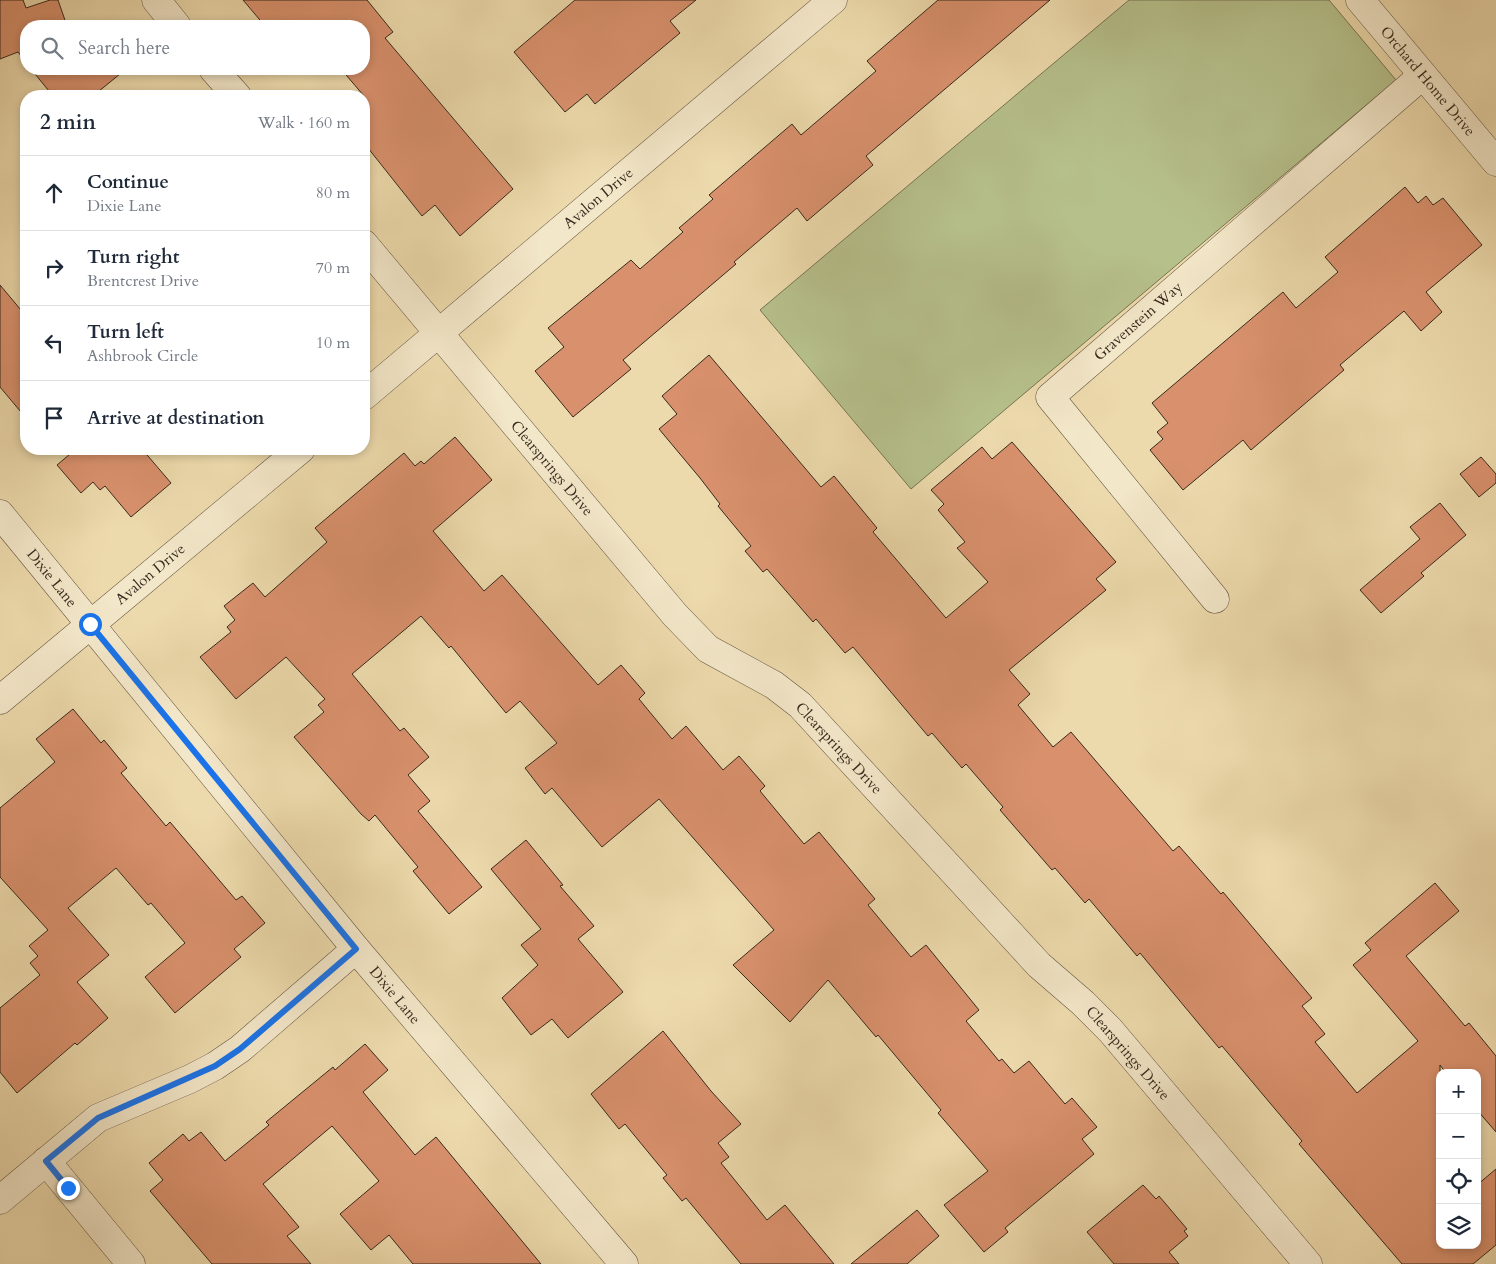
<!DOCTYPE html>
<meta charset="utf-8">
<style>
:root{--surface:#fff;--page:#f2f2f3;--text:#1f2937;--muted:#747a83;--line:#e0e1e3}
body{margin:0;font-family:Cardo,serif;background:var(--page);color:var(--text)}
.controls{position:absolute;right:15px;bottom:15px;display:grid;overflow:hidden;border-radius:10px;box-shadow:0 2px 8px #0003}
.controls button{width:45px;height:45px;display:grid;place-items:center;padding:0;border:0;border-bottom:1px solid var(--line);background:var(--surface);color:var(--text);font:25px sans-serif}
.stop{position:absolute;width:15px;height:15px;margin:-11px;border:4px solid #1a73e8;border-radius:50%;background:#fff}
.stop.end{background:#1a73e8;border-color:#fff;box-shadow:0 1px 5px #0008}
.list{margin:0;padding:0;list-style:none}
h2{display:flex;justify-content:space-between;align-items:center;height:65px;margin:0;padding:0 20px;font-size:21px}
h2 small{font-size:16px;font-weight:400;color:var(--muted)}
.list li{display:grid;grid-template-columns:32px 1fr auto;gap:15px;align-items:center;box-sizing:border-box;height:75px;padding:0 20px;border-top:1px solid var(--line)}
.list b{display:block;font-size:19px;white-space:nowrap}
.list p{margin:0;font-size:16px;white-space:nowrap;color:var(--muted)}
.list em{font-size:16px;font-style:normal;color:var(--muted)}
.icon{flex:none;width:28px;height:28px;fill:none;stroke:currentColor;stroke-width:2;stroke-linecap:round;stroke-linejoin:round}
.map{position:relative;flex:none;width:1496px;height:1264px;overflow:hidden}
.search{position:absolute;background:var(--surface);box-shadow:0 2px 8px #0003;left:20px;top:20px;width:350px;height:55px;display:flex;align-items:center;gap:12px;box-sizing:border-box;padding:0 18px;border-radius:20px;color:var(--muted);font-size:19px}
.panel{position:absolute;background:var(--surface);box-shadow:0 2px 8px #0003;left:20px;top:90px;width:350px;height:365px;border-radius:20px}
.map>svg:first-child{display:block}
.green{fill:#b6c08b;stroke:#767454}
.building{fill:#d9916d;stroke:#37291d}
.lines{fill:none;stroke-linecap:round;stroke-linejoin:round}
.minor-casing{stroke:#645541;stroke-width:29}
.minor{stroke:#f3e7c9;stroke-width:28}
.route{stroke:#1a73e8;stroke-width:6}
.labels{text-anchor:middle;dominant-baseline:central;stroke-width:4.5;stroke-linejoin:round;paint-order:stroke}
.street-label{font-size:15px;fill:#37291d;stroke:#f3e7c9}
</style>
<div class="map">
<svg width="1496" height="1264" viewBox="0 0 1496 1264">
<rect width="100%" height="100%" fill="#eddaac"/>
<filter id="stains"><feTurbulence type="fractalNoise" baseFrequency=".004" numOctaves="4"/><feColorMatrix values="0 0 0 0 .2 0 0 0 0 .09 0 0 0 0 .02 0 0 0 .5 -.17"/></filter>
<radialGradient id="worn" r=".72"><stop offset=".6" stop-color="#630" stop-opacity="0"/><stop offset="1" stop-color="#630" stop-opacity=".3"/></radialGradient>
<path class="green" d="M1129,0H1329L1396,80L911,489L760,310Z"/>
<path class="building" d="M0,0H23L26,8L50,0H58L67,26H26V62L18,52L0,59Z
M243,0H367L393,32L385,38L513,189L460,236L435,205L422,216L364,143V96L341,69H364V26H265Z
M575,0H696L670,21L680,33L595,104L587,94L565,112L514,52Z
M938,0H1050L866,156L873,165L807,221L797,208L734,262L736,264L623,360L631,369L573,417L535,371L564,347L548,328L631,260L640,269L683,232L679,228L713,199L709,195L792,124L801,135L869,77L876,71L867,61Z
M31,69H126L93,96H53Z
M1405,187L1418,203L1426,196L1433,205L1443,198L1482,245L1426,292L1442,312L1421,331L1404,311L1340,365L1344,370L1251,450L1243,440L1183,490L1150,450L1163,439L1157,432L1168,423L1152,403L1283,292L1296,308L1338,272L1325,257Z
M0,285L26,316V418L0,387Z
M709,355L821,487L834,476L877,528L873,532L946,618L988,582L957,548L965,542L938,510L944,504L931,490L982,447L992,459L1012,442L1116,562L1096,579L1106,590L1009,670L1030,694L1018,705L1053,747L1071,732L1173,851L1179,846L1221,894L1223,892L1312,998L1302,1006L1325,1034L1315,1042L1357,1093L1418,1041L1353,965L1371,950L1365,943L1435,883L1459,911L1406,956L1465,1026L1469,1023L1496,1056V1132L1477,1110V1073H1446L1440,1065V1245H1477V1185L1496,1169V1245L1473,1264H1402L1299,1144L1302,1141L1222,1046L1219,1048L1140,953L1137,956L1089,899L1085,903L1055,868L1052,870L1000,810L1003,807L966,764L962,768L932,733L928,736L853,647L845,653L816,619L813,622L767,569L763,572L745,551L751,546L718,506L720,504L700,478L659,429L677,414L662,396Z
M455,437L492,480L433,531L484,591L502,575L598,685L621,665L645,693L639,699L672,739L686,726L723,770L739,756L765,786L760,791L804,844L819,832L875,899L868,905L911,957L926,945L979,1010L966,1021L999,1061L1002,1059L1014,1073L1029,1061L1065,1104L1072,1098L1097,1127L1082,1139L1094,1154L1005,1228L1008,1232L984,1252L944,1205L988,1171L938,1113L941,1110L878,1035L876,1037L828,980L790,1022L733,965L774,930L659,799L602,847L552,788L545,794L525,768L557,743L520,701L506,713L451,646L449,648L421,616L352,674L400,731L404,728L429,757L408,775L430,801L418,811L482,887L449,914L413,871L418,867L375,815L369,821L361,814L294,737L324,712L318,705L325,699L286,657L236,699L200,657L231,632L227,627L235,620L224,606L253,583L265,597L327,542L315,528L404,453L415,466L421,461L424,464Z
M76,449H142L171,483L131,517L105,486L100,490L93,482L81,493L57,465Z
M1481,457L1496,474V483L1479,497L1460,474Z
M1440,503L1466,535L1421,573L1424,576L1381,613L1360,590L1420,539L1410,527Z
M73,709L101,743L104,740L127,768L121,773L166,826L170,822L236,900L242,896L265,923L234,949L241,957L175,1013L145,977L185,943L151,903L148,905L116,868L68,908L109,955L77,982L108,1018L77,1045L75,1043L17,1093L0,1072V1008L40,975L30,963L38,956L29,946L48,930L0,877V808L55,762L36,739Z
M526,840L563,885L560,886L594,926L578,939L623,992L568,1038L552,1019L531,1035L502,998L538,965L521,945L541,929L491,869Z
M663,1031L711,1091L741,1124L718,1143L729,1157L721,1163L767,1220L785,1205L834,1264H741L686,1198L682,1201L663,1178L667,1175L625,1124L619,1129L591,1094Z
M365,1044L388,1070L363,1092L415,1155L436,1137L541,1264H413L389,1235L371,1250L340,1214L379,1181L332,1126L263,1184L299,1227L287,1236L311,1264H212L150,1191L163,1180L149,1163L183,1134L189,1141L201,1132L225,1161L269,1125L266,1122L333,1067L335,1070Z
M1143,1185L1156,1199L1159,1196L1187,1229L1184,1231L1188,1236L1169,1252L1179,1264H1114L1087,1232Z
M917,1210L939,1236L907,1264H851Z"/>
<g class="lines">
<defs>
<path id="minor" d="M156,0L177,26
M1360,0L1496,162
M213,69L237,96
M364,244L675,615L708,649L774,685L800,705L1039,965L1083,1003L1110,1030L1308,1264
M364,396L833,0
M0,514L356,949L624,1264
M1215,599L1050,397L1423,75
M0,700L301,449
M46,1161L131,1264
M0,1200L98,1118L190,1079L215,1066L240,1049L356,949"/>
</defs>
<use href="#minor" class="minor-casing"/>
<use href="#minor" class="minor"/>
</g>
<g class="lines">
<path class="route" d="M68,1188L46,1161L98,1118L215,1066L240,1049L356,949L90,624"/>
</g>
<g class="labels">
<g class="street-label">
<text transform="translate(1428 81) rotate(50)">Orchard Home Drive</text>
<text transform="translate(598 198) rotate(-40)">Avalon Drive</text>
<text transform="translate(1138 321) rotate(-41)">Gravenstein Way</text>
<text transform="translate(552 468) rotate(50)">Clearsprings Drive</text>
<text transform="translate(150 574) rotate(-40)">Avalon Drive</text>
<text transform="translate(52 578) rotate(51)">Dixie Lane</text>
<text transform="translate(839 748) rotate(47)">Clearsprings Drive</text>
<text transform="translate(395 995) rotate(50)">Dixie Lane</text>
<text transform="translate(1128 1053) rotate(49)">Clearsprings Drive</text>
</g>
</g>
<rect width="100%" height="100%" filter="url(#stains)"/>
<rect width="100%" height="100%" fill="url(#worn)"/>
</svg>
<div class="controls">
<button>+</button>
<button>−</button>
<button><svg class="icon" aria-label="locate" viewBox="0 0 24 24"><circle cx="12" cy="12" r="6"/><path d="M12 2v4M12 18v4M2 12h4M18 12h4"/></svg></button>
<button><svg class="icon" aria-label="layers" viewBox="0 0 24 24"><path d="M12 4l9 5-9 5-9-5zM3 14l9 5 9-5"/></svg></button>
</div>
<div class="stop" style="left:90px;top:624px"></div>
<div class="stop end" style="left:68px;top:1188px"></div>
<div class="search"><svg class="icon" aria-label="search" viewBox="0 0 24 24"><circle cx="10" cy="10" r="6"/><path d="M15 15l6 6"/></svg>Search here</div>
<section class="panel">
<h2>2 min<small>Walk · 160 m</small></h2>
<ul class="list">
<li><svg class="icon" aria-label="ahead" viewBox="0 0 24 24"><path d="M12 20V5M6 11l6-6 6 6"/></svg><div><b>Continue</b><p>Dixie Lane</p></div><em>80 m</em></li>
<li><svg class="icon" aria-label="right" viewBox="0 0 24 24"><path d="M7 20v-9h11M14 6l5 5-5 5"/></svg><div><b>Turn right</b><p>Brentcrest Drive</p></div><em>70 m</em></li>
<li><svg class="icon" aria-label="left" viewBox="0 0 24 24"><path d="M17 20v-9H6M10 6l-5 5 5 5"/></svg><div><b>Turn left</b><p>Ashbrook Circle</p></div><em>10 m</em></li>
<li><svg class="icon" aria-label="arrive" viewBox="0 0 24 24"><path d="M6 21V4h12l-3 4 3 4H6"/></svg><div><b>Arrive at destination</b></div></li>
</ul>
</section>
</div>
